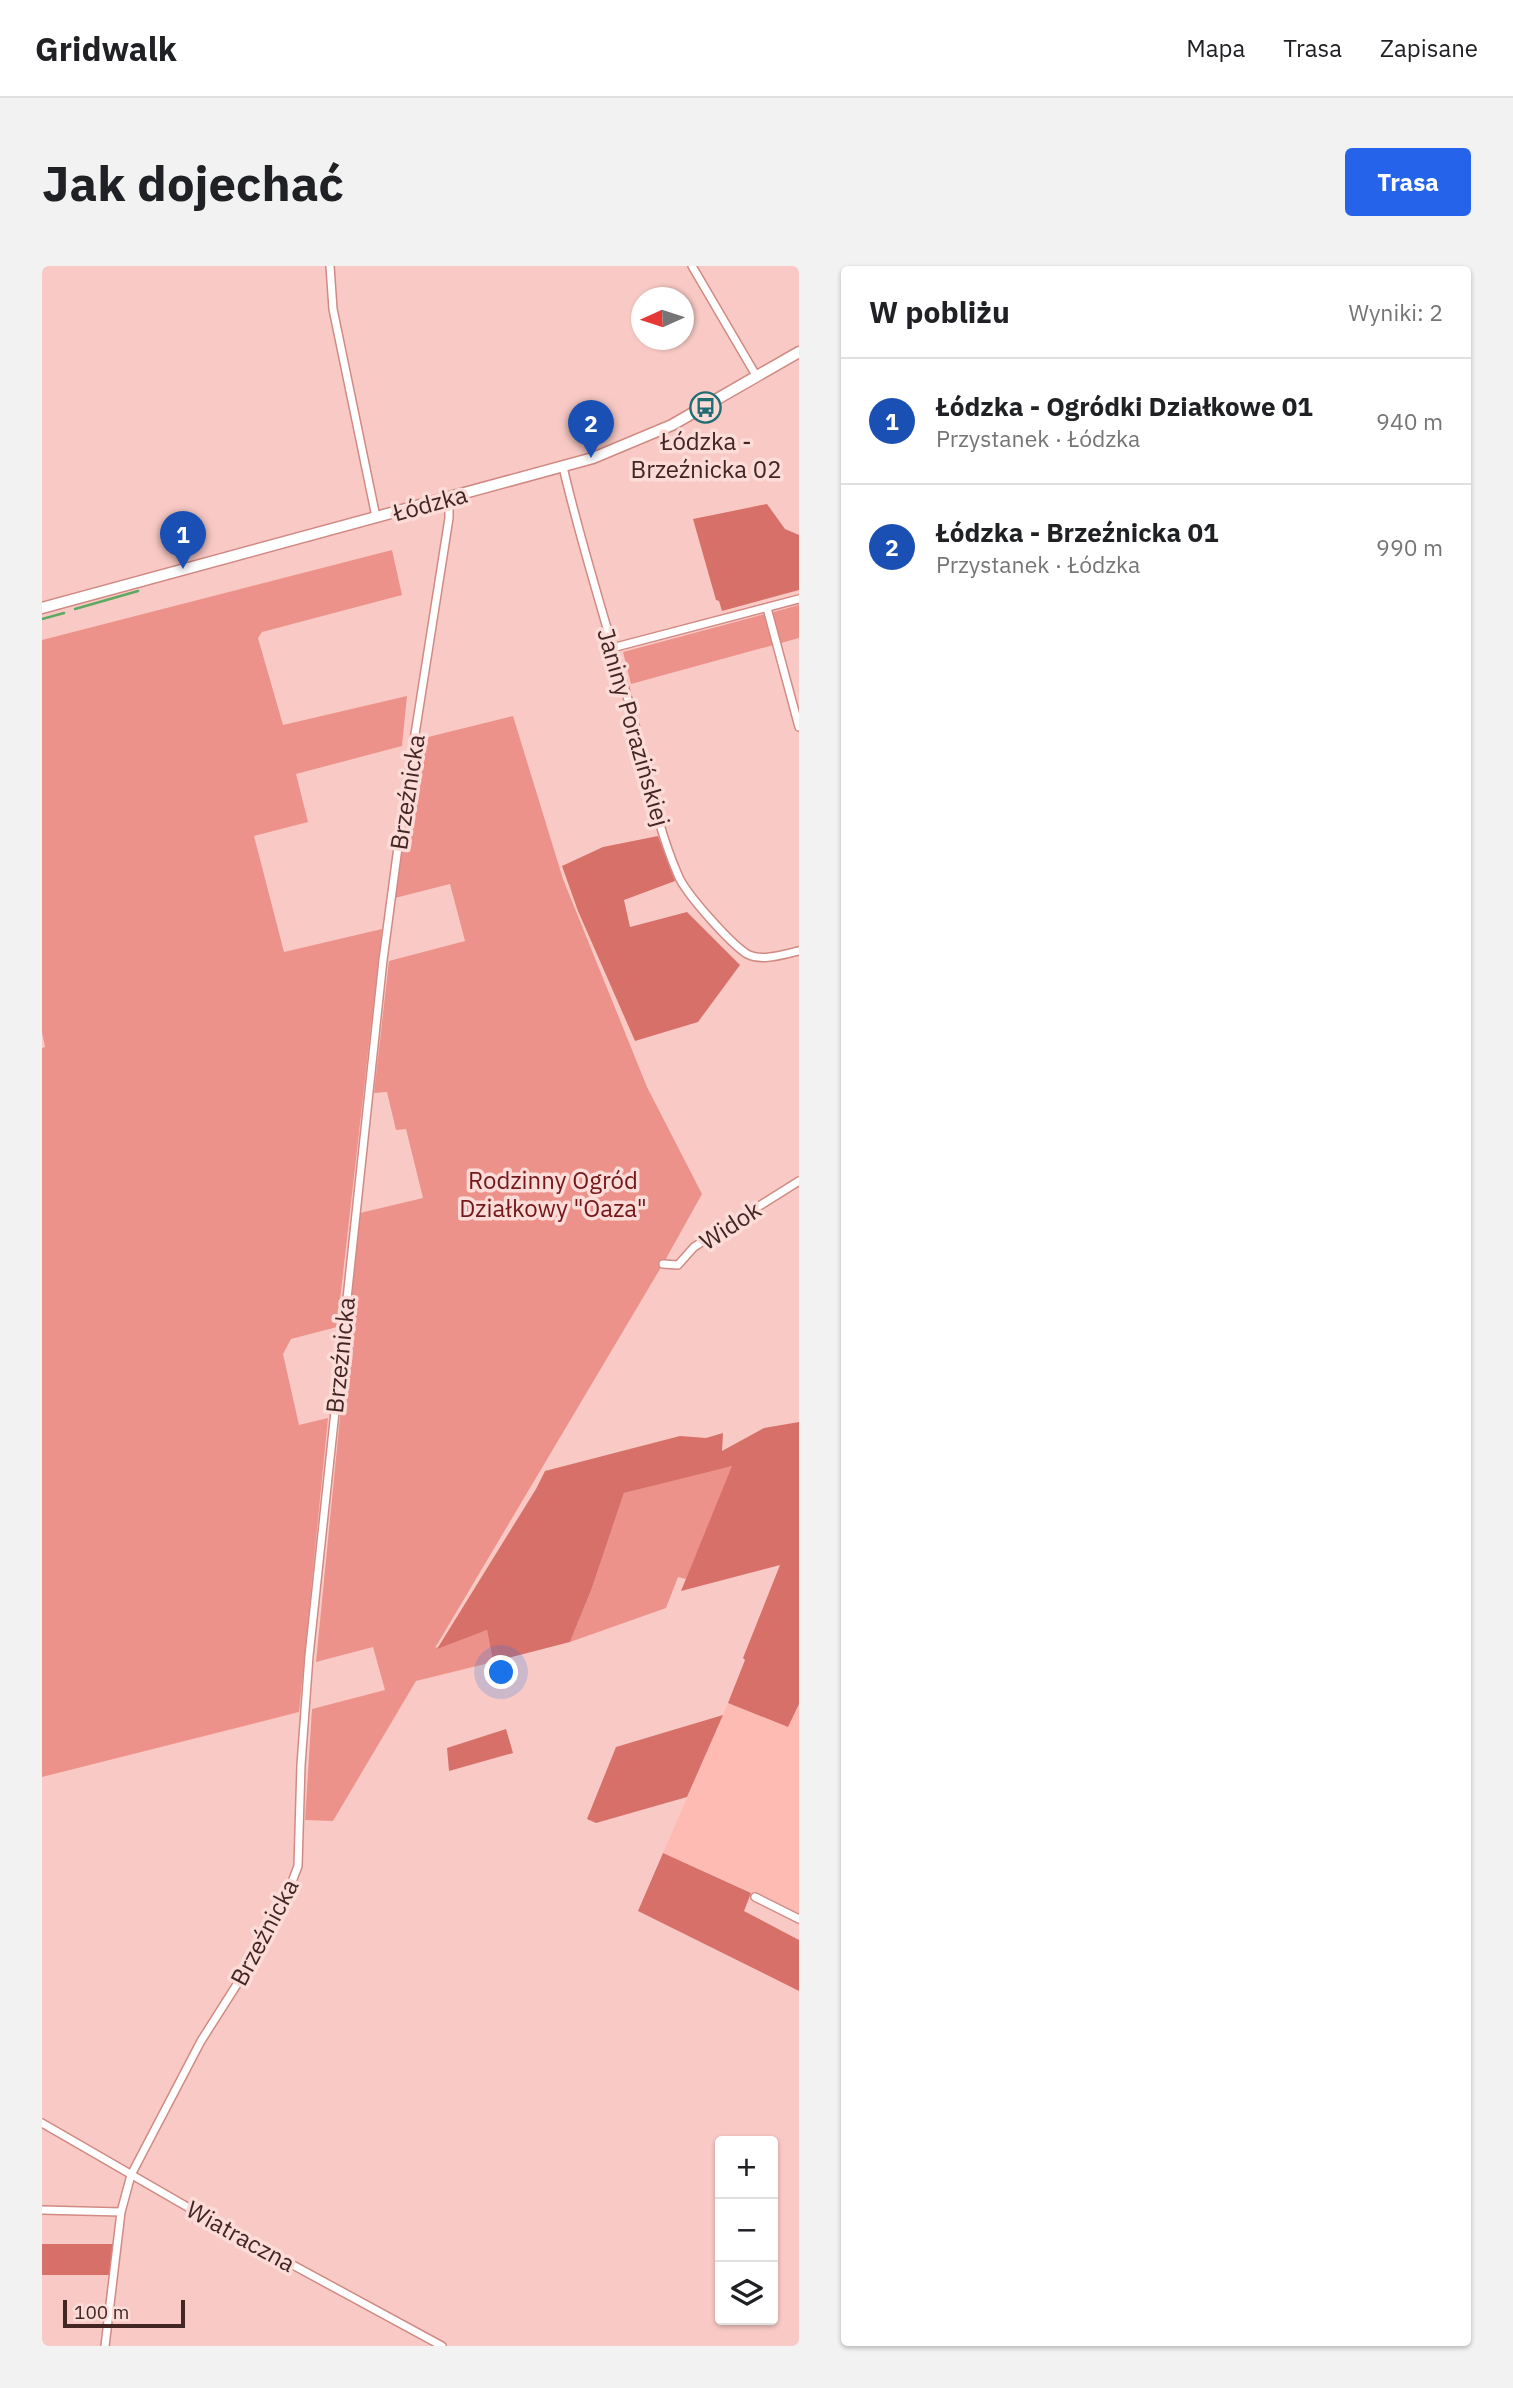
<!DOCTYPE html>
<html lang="pl">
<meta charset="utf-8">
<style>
:root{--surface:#fff;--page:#f2f2f2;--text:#202124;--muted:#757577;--line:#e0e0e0;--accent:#2563eb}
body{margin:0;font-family:"IBM Plex Sans",sans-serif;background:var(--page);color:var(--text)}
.controls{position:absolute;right:21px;bottom:21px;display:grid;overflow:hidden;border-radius:7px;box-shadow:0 2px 5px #0004}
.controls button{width:63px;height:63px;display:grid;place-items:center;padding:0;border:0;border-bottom:2px solid var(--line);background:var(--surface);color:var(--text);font:35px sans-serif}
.compass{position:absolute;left:589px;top:21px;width:63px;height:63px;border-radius:50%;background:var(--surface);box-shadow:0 2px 5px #0004;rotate:267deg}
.scale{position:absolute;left:21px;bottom:18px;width:122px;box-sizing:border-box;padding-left:7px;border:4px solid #432624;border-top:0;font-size:19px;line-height:24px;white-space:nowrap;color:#432624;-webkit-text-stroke:5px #fbdcd8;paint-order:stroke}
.you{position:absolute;left:460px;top:1407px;width:24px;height:24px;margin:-18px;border:5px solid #fff;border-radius:50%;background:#1a73e8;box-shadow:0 0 0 10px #1a73e833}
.badge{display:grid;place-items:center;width:46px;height:46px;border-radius:50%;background:var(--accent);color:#fff;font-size:23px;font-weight:700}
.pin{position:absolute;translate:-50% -58px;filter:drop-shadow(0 2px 4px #0008)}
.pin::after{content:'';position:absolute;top:37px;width:24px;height:21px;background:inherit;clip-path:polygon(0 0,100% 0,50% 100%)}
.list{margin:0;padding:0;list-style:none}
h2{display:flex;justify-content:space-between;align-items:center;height:91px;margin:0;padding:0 28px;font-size:30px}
h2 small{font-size:23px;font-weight:400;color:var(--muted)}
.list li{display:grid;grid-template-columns:46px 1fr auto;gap:21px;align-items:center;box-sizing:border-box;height:126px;padding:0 28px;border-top:2px solid var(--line)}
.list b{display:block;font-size:26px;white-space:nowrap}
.list p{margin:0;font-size:23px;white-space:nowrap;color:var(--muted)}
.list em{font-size:23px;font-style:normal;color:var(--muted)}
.icon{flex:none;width:38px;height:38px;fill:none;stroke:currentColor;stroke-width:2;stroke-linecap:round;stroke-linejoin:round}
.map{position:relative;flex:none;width:757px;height:2080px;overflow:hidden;border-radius:7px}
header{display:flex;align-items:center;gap:42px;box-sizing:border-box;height:98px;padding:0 35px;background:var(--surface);border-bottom:2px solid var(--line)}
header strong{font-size:33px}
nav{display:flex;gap:38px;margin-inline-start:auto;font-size:24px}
.intro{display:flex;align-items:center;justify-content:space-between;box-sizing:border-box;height:168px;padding:0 42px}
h1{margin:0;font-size:49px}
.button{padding:18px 32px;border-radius:7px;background:var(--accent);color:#fff;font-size:24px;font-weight:700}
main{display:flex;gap:42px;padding:0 42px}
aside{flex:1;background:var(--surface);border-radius:7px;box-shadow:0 2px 5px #0004}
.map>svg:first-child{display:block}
.built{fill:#febbb4}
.green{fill:#ed928a}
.forest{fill:#d67069}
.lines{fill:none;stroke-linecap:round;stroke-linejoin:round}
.stream{stroke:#5ca961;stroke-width:2.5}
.street-casing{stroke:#d18a83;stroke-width:10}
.secondary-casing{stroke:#d18a83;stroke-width:13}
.street{stroke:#fff;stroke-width:7}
.secondary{stroke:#fff;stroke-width:10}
.labels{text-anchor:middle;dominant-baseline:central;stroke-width:7;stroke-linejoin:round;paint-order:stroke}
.poi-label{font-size:24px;fill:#432624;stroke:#fbdcd8}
.street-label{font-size:24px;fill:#432624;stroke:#fbdcd8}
.park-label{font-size:24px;fill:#741719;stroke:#fbdcd8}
</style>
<header>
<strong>Gridwalk</strong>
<nav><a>Mapa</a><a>Trasa</a><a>Zapisane</a></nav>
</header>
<div class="intro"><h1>Jak dojechać</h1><a class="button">Trasa</a></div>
<main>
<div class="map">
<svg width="757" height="2080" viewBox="0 0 757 2080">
<rect width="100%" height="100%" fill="#f9cac5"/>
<path class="built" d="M686,1437L745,1461L757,1438V1648L621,1587Z"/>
<path class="green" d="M350,284L360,329L220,366L216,372L241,459L365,430L360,480L254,508L266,556L212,570L242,686L340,663L295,1061L249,1073L241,1088L257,1159L286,1152L257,1446L0,1511V782L3,781L0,766V374Z
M757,339V372L589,418L581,386Z
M471,450L521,613L605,821L660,928L621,998L393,1382L445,1364L451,1396L374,1415L291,1555L263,1554L270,1443L343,1424L331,1381L274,1396L318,947L381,932L364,863L354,864L345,826L332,827L347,695L423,675L408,618L353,632L378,473Z
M691,1200L644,1313L636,1311L624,1342L528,1376L550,1322L582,1227L681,1201Z"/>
<path class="forest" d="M725,238L743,263L757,269V324L680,345L677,335L674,334L651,253Z
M616,570L633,615L582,634L588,661L645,646L698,699L656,756L593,775L536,645L520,600L561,581Z
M757,1156V1438L746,1461L686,1437L703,1394L701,1392L738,1299L639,1325L690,1200L582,1227L550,1322L528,1376L451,1396L445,1364L395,1383L494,1223L503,1205L638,1170L664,1172L681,1167L680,1185L722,1162Z
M681,1449L645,1531L554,1557L545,1553L574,1481Z
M464,1463L471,1487L407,1505L405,1482Z
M621,1587L709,1627L702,1645L757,1674V1725L596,1645Z
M0,1978H72L69,2009H0Z"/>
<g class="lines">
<path class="stream" d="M33,343L96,325
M0,353L22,347"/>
<defs>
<path id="street" d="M288,0L291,43L334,251
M650,0L715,111
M521,201C539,278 563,354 585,430C603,489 611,552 636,609C643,627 688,677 705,688C720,696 742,688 757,685
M725,342L757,461
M570,382L757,333
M621,998L636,999L652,981L757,915
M713,1631L757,1653
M0,1857L168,1954L400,2080
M0,1944L79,1946
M63,2080L79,1946L89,1909L159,1775L206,1701L245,1629L256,1600L259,1499L267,1390L341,694L360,551L407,252V231"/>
<path id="secondary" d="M0,342L551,192L630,159L757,86"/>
</defs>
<use href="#street" class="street-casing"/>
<use href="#secondary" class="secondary-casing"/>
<use href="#street" class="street"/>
<use href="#secondary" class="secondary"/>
</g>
<defs>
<symbol id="bus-ring" viewBox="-11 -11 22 22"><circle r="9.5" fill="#fbdcd8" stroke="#226c74" stroke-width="1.5"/><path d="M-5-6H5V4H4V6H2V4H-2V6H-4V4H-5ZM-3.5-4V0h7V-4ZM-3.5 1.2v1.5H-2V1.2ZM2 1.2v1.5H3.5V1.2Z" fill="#226c74"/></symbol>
</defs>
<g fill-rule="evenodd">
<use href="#bus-ring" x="646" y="124" width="35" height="35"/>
</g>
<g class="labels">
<g class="poi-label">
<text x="664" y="175">Łódzka -<tspan x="664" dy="28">Brzeźnicka 02</tspan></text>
</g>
<g class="street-label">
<text transform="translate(388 237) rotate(-15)">Łódzka</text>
<text transform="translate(592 461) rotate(74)">Janiny Porazińskiej</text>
<text transform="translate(365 526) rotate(-81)">Brzeźnicka</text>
<text transform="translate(688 959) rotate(-33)">Widok</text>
<text transform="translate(298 1089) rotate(-84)">Brzeźnicka</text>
<text transform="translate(222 1666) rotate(-62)">Brzeźnicka</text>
<text transform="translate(199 1970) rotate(29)">Wiatraczna</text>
</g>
<g class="park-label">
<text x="511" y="914">Rodzinny Ogród<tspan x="511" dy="28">Działkowy "Oaza"</tspan></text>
</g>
</g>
</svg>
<div class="controls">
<button>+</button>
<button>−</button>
<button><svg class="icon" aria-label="layers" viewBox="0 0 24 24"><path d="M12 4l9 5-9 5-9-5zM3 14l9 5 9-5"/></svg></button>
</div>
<svg class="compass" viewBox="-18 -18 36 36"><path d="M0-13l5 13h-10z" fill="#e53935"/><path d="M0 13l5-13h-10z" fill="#757577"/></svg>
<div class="scale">100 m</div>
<div class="you"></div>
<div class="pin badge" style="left:141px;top:303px;background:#1a4fb4">1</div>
<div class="pin badge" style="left:549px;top:192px;background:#1a4fb4">2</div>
</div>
<aside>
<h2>W pobliżu<small>Wyniki: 2</small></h2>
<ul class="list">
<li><span class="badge" style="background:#1a4fb4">1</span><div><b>Łódzka - Ogródki Działkowe 01</b><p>Przystanek · Łódzka</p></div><em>940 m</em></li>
<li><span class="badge" style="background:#1a4fb4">2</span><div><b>Łódzka - Brzeźnicka 01</b><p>Przystanek · Łódzka</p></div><em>990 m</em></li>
</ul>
</aside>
</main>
